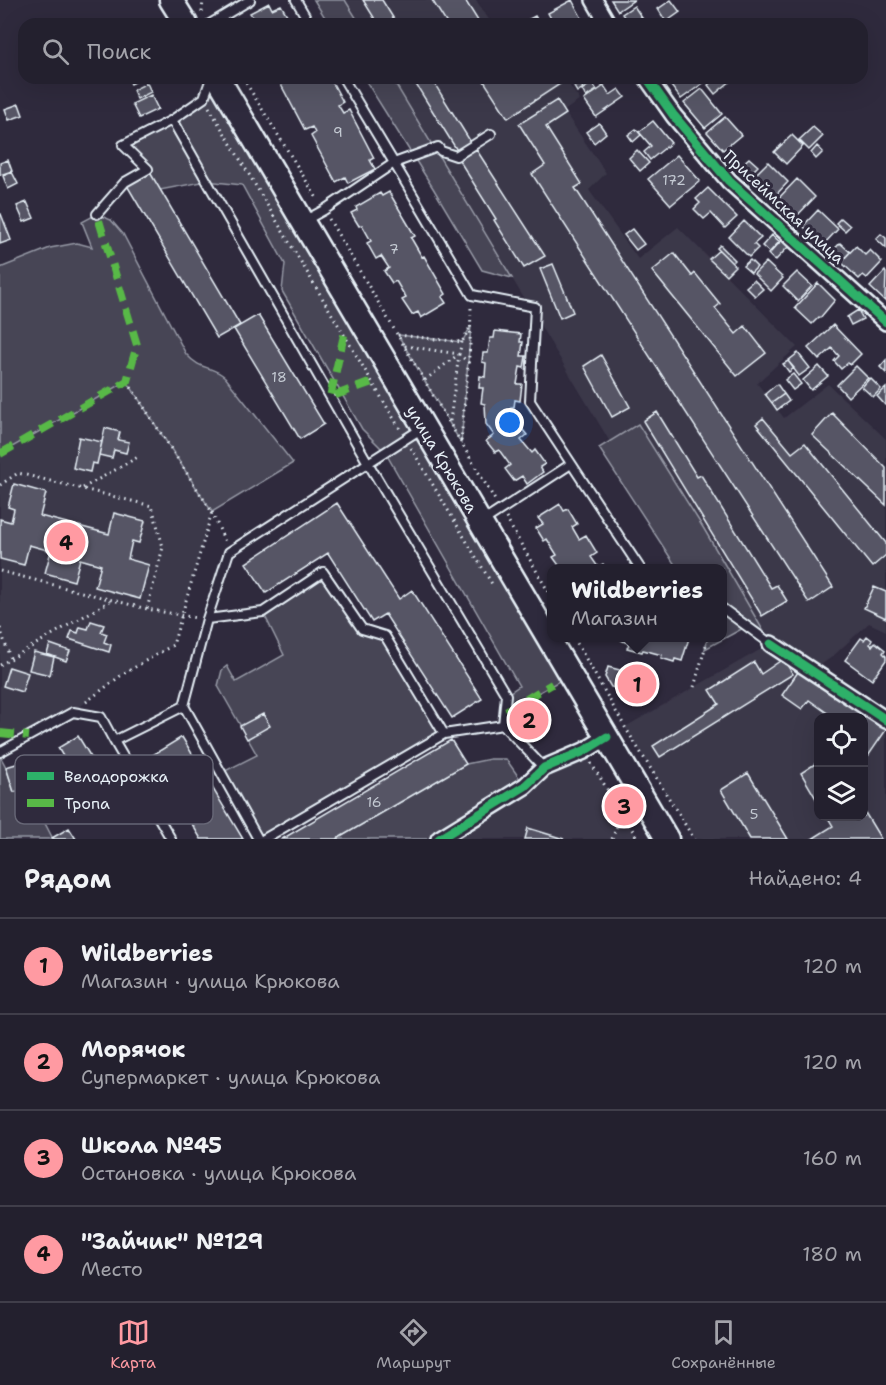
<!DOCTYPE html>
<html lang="ru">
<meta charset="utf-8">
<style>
:root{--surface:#23202e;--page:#2b2836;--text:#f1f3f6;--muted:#a3a3aa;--line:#403e4a;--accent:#ff9aa2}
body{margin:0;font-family:"Shantell Sans",sans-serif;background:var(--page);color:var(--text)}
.controls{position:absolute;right:18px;bottom:18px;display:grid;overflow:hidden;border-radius:12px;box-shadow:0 6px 24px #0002}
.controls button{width:54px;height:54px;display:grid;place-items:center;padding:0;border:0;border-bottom:2px solid var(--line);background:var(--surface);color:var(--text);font:30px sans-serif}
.you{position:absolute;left:510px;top:423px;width:21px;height:21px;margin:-15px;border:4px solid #fff;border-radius:50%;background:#1a73e8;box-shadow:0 0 0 9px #1a73e833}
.badge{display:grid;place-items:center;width:39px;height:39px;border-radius:50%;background:var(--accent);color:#111;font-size:20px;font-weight:700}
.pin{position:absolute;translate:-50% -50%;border:3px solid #fff;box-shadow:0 2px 6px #0006}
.popup{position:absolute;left:547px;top:564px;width:180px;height:78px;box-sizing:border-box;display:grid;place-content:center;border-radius:12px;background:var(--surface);filter:drop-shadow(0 2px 4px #0005);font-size:20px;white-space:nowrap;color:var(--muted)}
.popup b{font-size:22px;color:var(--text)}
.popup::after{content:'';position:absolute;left:50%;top:100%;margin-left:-12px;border:12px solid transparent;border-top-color:var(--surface)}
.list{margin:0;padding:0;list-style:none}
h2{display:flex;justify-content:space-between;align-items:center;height:78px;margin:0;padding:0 24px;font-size:26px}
h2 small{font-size:20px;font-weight:400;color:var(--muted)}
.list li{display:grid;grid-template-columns:39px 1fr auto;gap:18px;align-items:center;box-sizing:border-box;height:96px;padding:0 24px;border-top:2px solid var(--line)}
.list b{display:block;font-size:22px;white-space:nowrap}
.list p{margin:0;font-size:20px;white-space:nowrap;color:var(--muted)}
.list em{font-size:20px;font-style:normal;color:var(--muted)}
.icon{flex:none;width:33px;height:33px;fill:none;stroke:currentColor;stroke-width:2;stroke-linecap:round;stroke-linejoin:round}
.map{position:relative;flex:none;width:886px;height:839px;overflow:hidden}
.search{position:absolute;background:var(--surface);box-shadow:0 6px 24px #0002;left:18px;right:18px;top:18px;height:66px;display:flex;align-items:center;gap:15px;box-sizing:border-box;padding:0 21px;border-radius:18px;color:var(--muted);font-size:22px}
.sheet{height:462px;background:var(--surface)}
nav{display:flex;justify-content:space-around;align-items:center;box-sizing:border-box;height:84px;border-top:2px solid var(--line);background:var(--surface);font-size:16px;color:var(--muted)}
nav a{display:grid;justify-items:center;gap:3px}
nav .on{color:var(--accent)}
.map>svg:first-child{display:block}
.built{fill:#3b3749;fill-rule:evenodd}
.green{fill:#464455;stroke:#979aa6;stroke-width:1.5}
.building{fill:#575565;stroke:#e8f1f8;stroke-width:1.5}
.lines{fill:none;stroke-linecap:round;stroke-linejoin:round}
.service-casing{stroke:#e8f1f8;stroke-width:12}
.minor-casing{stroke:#e8f1f8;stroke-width:20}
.secondary-casing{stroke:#e8f1f8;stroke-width:27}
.path{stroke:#e8f1f8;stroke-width:3;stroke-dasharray:1.5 4.5;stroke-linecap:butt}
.service{stroke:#2f2a3d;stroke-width:8}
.minor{stroke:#2f2a3d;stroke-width:15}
.secondary{stroke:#2f2a3d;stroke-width:22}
.quiet{stroke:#58b947;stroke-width:8;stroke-dasharray:15 8;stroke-linecap:butt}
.cycleway-casing{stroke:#2f2a3d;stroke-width:13}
.cycleway{stroke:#2db169;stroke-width:9}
.labels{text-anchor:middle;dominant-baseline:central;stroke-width:6;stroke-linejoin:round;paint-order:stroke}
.number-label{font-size:14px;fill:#c4cad3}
.street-label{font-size:16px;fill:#e8f1f8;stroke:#2f2a3d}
.key{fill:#2f2a3d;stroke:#666675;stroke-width:1.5}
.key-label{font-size:16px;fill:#e8f1f8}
</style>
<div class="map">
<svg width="886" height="839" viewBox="0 0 886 839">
<rect width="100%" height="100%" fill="#2f2a3d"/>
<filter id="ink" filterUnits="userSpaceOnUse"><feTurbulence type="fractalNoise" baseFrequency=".0167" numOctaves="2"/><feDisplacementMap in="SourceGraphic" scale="12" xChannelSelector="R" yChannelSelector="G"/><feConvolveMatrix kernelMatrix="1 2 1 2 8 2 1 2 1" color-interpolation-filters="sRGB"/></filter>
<g filter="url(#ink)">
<path class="built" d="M345,0H476L492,24H360Z
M392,78H564L580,100L564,111L606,173L589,190L638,259L678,227L797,347L757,383L784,418L828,384L886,439V631L869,623L832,657L812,671L886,720V839H694L625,727L770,644L638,424L610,442ZM818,718H864V816H818Z
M127,381L212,512L173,645L123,674L73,712L29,736L0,733V454Z
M584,751L638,839H439Z"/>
<path class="green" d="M314,0H345L360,24H329Z
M364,78H392L512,278L482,270L433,188Z
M211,79L570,675L506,711V695L519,686L385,452L362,429L282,291L285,264L242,185L207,181L160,190L123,145L195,105Z
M97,214L111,220L123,234L186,354C201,371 211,365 225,377L293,463L212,512L127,381L0,454V268L50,248L77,243L92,247L82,222Z
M471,326L461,443L398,335L462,342Z
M638,424L704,529L771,644L747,626L705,649L708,638H722V568H677L599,448Z
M323,572L362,629L385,636L444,734L258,839L221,773L257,755L218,686L222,670L227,666L236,682L284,655L263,612Z
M0,756L6,767L14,792L29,788L33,800L53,839H0Z
M490,759H506L525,786L437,839H337L466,764Z"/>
<path class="building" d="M363,0H382L397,24H378Z
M432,0H465L480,24H447Z
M572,0L585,24H554L548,13Z
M611,0H634L618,11Z
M671,0L680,12L666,22L658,9Z
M269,3L272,9L281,5L287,15L282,18L285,24H248L255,20L250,13Z
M634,6L646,24H629L622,14Z
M535,16L540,24H520Z
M128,78H142L131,84Z
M280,78H330L343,102L338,105L343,113L349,110L374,158L370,160L375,169L348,183L345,177L336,182L311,136L315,133L312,127L305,130L278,79Z
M412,78H431L472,144L458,152Z
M482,78H515L517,81L522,78H556L560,84L508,118Z
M597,78H614L602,86Z
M670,78H704L706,81L681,99L668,82L671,80Z
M710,78H731L732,80L715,94L708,85L712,81Z
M147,83L151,92L137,99L133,90Z
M580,83L583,88L577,92L574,87Z
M592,83L597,90L586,97L582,90Z
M604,86L610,95L619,89L625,97L596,117L584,100Z
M702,89L722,114L705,128L684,103Z
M151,95L158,109L139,118L132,104Z
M557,100L566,114L546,127L582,184L575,188L833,587L809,603L532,174L545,165L519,124Z
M19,104L23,115L9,120L5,109Z
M725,117L741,135L723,150L707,132Z
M653,121L671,143L650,160L644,152L651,146L639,132Z
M599,123L606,133L594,143L586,132Z
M813,127L823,136L809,150L799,140Z
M636,129L641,135L633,142L628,135Z
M792,135L803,146L786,164L774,152Z
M817,146L823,152L816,159L811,153Z
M476,149L545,256L524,268L494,220L496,219L459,160Z
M637,150L649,163L640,171L629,158Z
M677,155L700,181L671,205L648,179Z
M749,158L758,166L750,174L741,165Z
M8,160L12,171L0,175V163Z
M768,162L788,182L771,200L754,183L760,178L756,174Z
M148,169L240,325L217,338L125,182Z
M12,172L18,184L8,189L3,176Z
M750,175L755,180L748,188L743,183Z
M797,179L815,197L792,221L774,203Z
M708,188L737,217L725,228L711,213L704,219L694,209L700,203L696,199Z
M389,192L415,236L411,238L422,257L424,256L446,294L442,297L446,303L421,318L418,312L412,315L402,300L406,298L396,281L392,283L384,271L389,268L381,256L376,259L367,243L371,241L362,225L359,226L351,213L357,210L356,207L380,193L382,196Z
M27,202L34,218L24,222L17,206Z
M818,210L838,229L823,245L803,226Z
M1,214L11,240L0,244V215Z
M841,218L850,226L845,231L836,223Z
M744,221L761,238L754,244L758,248L749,257L729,237Z
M632,229L644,244L636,250L624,235Z
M881,234L886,238V248L876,239Z
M772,235L780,242L770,253L762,246Z
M781,240L788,247L775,261L768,254Z
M840,243L850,252L841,262L831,253Z
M720,245L735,260L732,263L717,248Z
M856,246L865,255L870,250L882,262L867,278L863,275L859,279L841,262Z
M719,250L735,266L726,275L709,259Z
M674,253L692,276L695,273L720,304L715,308L736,334L745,326L766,353L737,376L652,271Z
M750,260L757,267L751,273L743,266Z
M766,262L783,278L771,291L754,274Z
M553,264L573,312L560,318L540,269Z
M885,271L886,273L885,301L870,287Z
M797,272L812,286L798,301L783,286Z
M754,280L763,289L755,296L746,287Z
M818,283L835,300L820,318L819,317L812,324L795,308Z
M858,310L863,319L851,325L847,317Z
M258,315L324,424L300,439L234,329Z
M833,325L861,354L850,365L848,363L841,369L834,361L839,356L832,348L819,360L808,348Z
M495,331L521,334L520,342H523L521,356H526L524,368L520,367L517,384H522L520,401L515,400L514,407H511L509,417L515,426L518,424L527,435L521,440L532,453L535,450L545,464L540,467L543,472L527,484L522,476L514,481L505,469L510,465L499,450L495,452L486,441L494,435L486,424L485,404L481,403L483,388H479L480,376L485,377L486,363L482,362L483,353H488L490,338H494Z
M798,353L810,368L799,376L788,361Z
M601,355L630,407L612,417L584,366Z
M886,360V373L880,367Z
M788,361L794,368L789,372L783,364Z
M819,366L828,376L811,390L803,380Z
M856,366L868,378L848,397L837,385Z
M793,374L801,384L793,390L785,380Z
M870,378L881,389L873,397L862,387Z
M777,384L784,394L772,403L765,394Z
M886,388V405H885L877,396Z
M784,394L789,401L777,410L772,403Z
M657,412L697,477L701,475L771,588L777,585L787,601L762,616L643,421Z
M832,413L886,468V505L812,435Z
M763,418L792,453L805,443L886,543V555L872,567L756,424Z
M105,428L120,432L118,440L129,442L126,453L114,450L112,458L99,455Z
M79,437L102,442L97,464L92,463L90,472L73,468Z
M14,484L46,493L40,516L109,534L114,513L145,521L139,543L132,541L128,559L149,565L140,599L95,587L101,565L80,559L74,581L45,573L51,551L29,545L24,565L0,559V519L11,522L14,509L8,507Z
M337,503L399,599L412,590L482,699L452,718L385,614L372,622L328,553L266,593L246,563Z
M560,504L564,511L568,509L577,524L572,527L579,539L586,535L597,553L591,557L598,567L603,564L606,568H570L569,567L561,568L553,557L557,555L547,539L544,541L536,528L543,524L538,518Z
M874,587L886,592V618L864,608Z
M91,621L104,625L101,632L107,634L104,642L111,645L109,652L69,639L72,631L78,633L80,627L88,629Z
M867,636L872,640L870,644L872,646L875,642L885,650L883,653L886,656V660L872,680L845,660L861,638L864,640Z
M621,638H689L682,661L675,659L674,662L661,658L662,655L643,650L642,652L627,648L629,644L621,640Z
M50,644L70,651L66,661L47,654Z
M34,652L54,657L50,675L29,670Z
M783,659L793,674L660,757L653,746L719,704L710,690L754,662L761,674Z
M9,667L28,673L22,692L3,686Z
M608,667L655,679L652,689L643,695L630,691L623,696L619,688L611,687L605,677Z
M800,669L886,730L864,762V718H828L830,715L809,700L802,709L782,695Z
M528,704L543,731L538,734L535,728L528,732L516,711Z
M263,714L270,726L247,739L240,726Z
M78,736L117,800L96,812L58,748Z
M182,737L243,839H201L151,756Z
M451,740L466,764L337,839H282Z
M26,761L28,770L42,766L51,795L33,800L29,788L14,792L6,767Z
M818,762V802L801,773Z
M748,773L788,839H750L721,790Z
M864,811L881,839H812L833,826L827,816H864Z
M69,828L76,839H53L52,838Z
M528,828L564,839H525Z"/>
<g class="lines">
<defs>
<path id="service" d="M296,0L310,24
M210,24L250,0
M211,78L204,98L172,120L368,463L506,695L503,725L444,734L264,839
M491,134L456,156L441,151L438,147L394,163L472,295L535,307L530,401L640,568
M97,214L125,182L148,169L123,145L172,120
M304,221L324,210L394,163L343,78
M482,522L571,464
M722,608L771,644
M207,619L263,612L323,572L362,629L385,636L444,734
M184,706L258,839
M503,725L544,768
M0,752L73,712L101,717L114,741
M171,839L114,741L184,706L207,619L229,552L421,429"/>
<path id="minor" d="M594,0L608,24
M647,78L674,116L729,181L886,322
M771,644L886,720
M439,839L525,786L544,768L584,751L607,737"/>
<path id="secondary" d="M171,0L186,24
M218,78L667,839"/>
</defs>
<use href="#service" class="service-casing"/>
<use href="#minor" class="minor-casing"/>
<use href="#secondary" class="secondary-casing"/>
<path class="path" d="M202,12L203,0
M243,78L318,200
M209,107L400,429
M329,219L495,500
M398,335L462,342L469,329
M462,342L459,354L469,363
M405,346L459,354
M425,380L459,354
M450,421L459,354
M461,441L470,345L471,307
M411,448L492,584
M0,485L18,473L152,506L163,547L147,609
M83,488L138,457
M212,512L225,542
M506,518L552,598
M0,571L147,609L196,618
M0,628L10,658
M574,638L625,727L694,839
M0,665L110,601
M694,687L708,638
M86,702L123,674L173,645L212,512L127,381
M591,763L638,839
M612,839L622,813L629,810"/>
<use href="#service" class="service"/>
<use href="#minor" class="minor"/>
<use href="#secondary" class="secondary"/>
<path class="quiet" d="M344,335L330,397L372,382
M0,454L127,381L137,345L97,214
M506,711L552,684
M0,733L29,736"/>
<defs>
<path id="cycleway" d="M647,78L674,116L729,181L886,322
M771,644L886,720
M439,839L525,786L544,768L584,751L607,737"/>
</defs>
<use href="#cycleway" class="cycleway-casing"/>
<use href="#cycleway" class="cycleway"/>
</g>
</g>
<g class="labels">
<g class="number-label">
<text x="338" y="132">9</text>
<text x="674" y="180">172</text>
<text x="394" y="249">7</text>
<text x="279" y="377">18</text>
<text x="374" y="802">16</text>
<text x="754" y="814">5</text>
</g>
<g class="street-label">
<text transform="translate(784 207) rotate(43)">Присеймская улица</text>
<text transform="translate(442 459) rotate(59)">улица Крюкова</text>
</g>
</g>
<rect x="15" y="755" width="198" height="69" rx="9" class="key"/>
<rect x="27" y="772" width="27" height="8" fill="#2db169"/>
<rect x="27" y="799" width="27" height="8" fill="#58b947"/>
<g class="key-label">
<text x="64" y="782">Велодорожка</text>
<text x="64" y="809">Тропа</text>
</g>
</svg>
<div class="controls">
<button><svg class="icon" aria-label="locate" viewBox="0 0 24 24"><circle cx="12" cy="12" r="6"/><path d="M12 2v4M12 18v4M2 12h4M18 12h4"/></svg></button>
<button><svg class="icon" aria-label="layers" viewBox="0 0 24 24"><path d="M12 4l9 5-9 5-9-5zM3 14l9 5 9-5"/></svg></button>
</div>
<div class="you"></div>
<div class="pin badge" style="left:637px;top:684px">1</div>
<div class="popup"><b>Wildberries</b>Магазин</div>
<div class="pin badge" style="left:529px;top:720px">2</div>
<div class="pin badge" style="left:624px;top:806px">3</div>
<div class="pin badge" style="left:66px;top:542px">4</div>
<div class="search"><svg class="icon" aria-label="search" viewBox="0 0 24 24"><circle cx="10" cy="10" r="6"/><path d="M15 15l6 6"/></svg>Поиск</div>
</div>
<section class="sheet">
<h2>Рядом<small>Найдено: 4</small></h2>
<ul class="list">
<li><span class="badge">1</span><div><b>Wildberries</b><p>Магазин · улица Крюкова</p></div><em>120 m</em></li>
<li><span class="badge">2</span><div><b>Морячок</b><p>Супермаркет · улица Крюкова</p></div><em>120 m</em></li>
<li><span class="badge">3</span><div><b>Школа №45</b><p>Остановка · улица Крюкова</p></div><em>160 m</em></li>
<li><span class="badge">4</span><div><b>&quot;Зайчик&quot; №129</b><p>Место</p></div><em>180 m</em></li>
</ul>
</section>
<nav>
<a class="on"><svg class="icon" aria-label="map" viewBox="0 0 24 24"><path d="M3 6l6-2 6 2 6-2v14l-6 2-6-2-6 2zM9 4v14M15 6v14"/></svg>Карта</a>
<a><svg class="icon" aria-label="directions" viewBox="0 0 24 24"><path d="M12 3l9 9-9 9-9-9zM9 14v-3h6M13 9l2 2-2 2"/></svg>Маршрут</a>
<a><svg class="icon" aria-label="saved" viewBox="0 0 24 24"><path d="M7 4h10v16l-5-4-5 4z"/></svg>Сохранённые</a>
</nav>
